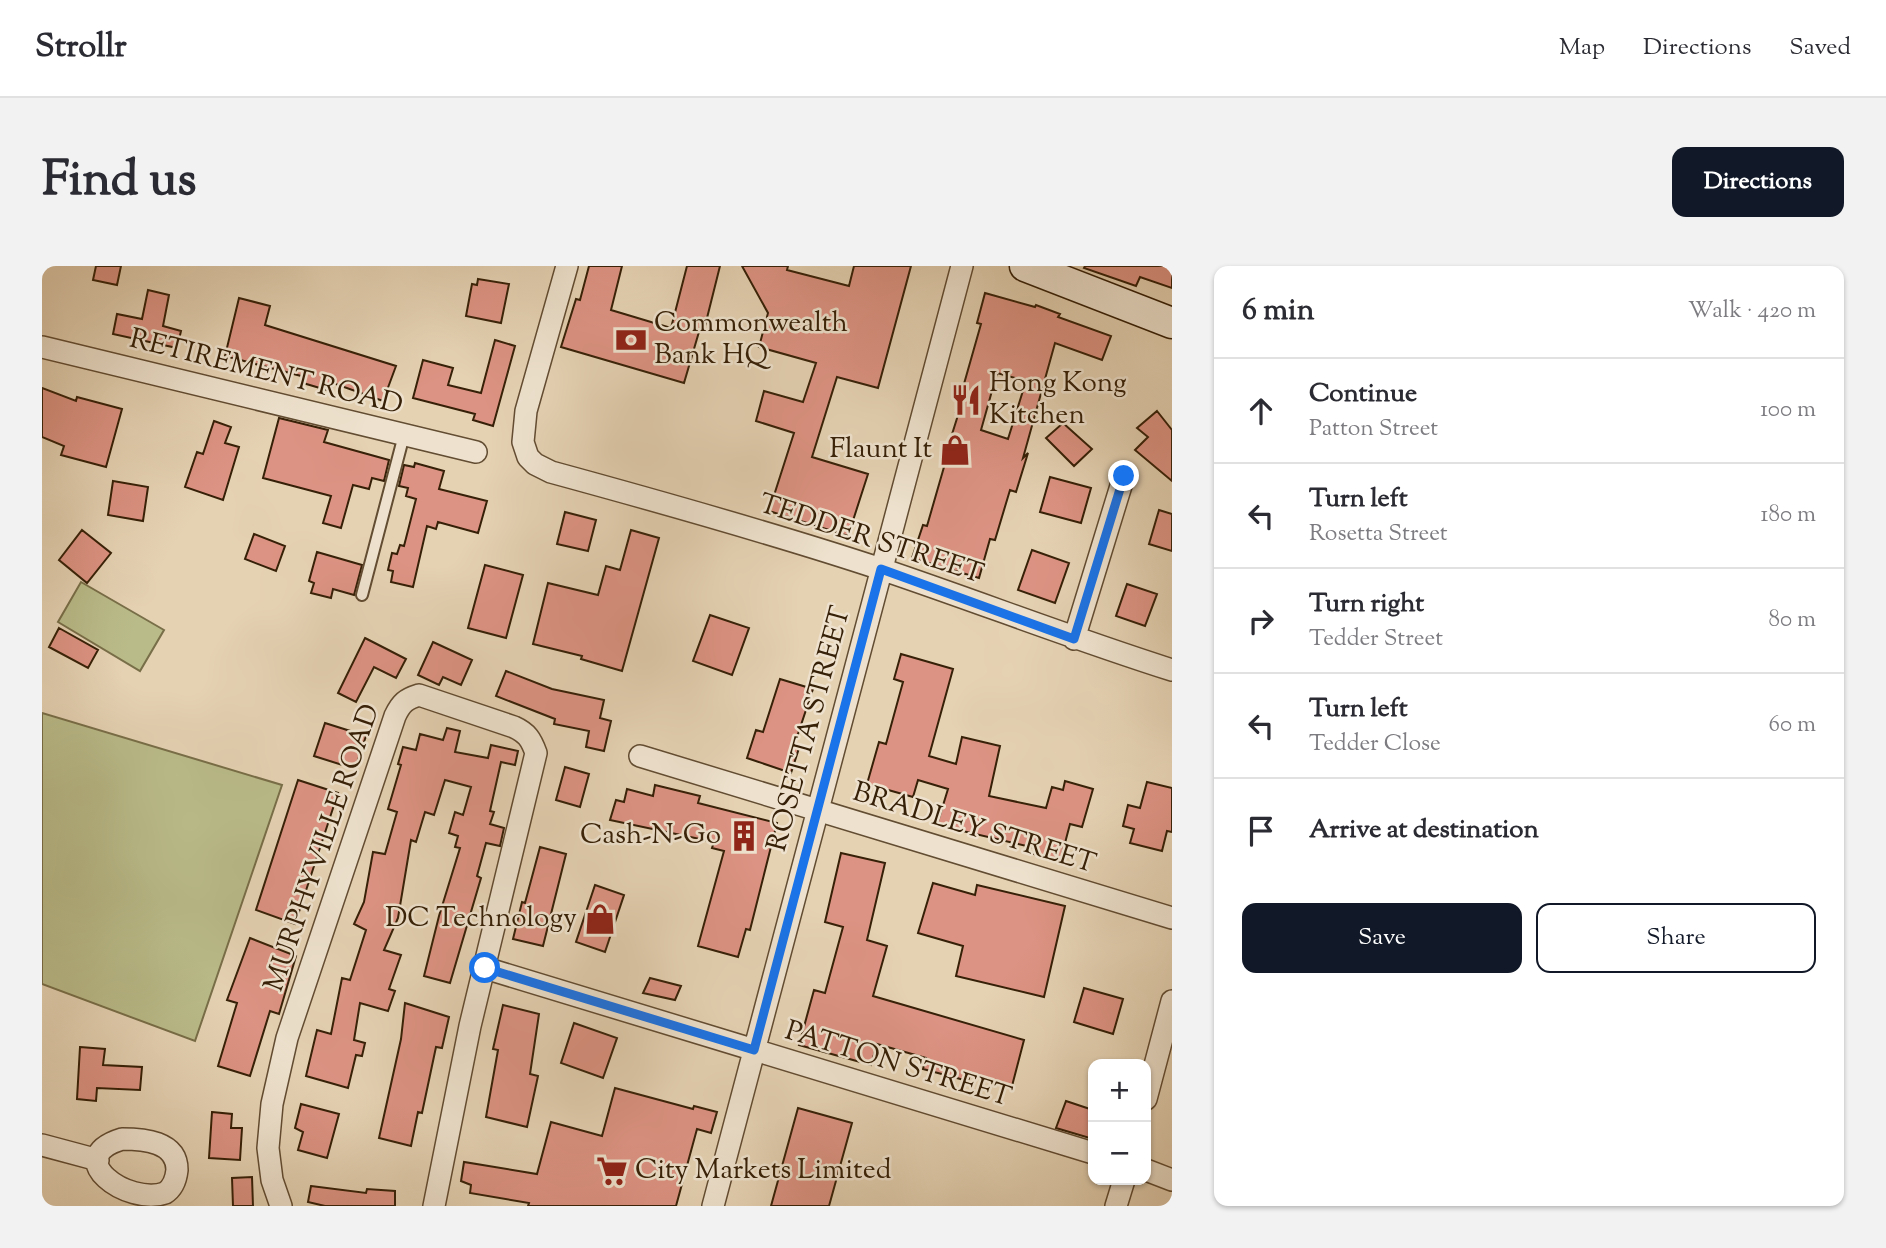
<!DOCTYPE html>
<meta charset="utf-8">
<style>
:root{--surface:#fff;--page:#f2f2f3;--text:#2b2b33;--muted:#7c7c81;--line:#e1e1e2;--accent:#111827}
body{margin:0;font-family:"Sorts Mill Goudy",serif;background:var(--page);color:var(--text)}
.controls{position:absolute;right:21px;bottom:21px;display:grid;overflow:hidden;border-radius:14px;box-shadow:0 2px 5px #0004}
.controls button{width:63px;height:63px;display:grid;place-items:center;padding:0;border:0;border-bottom:2px solid var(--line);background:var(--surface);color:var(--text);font:35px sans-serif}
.stop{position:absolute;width:21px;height:21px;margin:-16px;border:5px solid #1a73e8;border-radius:50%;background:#fff}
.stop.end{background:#1a73e8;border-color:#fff;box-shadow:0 2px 7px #0008}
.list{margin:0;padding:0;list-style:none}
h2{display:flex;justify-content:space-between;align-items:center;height:91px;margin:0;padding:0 28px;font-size:30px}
h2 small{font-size:23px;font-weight:400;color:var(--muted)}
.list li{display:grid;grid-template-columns:46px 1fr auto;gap:21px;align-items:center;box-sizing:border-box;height:105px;padding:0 28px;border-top:2px solid var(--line)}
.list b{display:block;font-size:26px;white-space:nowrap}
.list p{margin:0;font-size:23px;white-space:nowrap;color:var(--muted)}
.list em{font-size:23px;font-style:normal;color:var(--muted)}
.actions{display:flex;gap:14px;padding:21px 28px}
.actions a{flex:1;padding:16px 0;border:2px solid var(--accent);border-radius:14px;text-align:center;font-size:24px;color:var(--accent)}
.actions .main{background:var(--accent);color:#fff}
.icon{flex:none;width:38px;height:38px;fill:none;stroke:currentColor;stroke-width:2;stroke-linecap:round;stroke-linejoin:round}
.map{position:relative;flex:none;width:1130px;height:940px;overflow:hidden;border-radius:14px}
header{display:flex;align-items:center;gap:42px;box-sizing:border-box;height:98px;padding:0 35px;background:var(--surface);border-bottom:2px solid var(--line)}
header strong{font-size:33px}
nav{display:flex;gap:38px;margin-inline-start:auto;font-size:24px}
.intro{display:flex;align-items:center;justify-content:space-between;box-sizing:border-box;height:168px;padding:0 42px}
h1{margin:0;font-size:49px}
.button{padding:18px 32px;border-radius:14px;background:var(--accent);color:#fff;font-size:24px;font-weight:700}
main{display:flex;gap:42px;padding:0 42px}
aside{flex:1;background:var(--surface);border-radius:14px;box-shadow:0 2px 5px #0004}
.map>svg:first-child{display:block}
.green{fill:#b9bb89;stroke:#786e48;stroke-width:2}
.building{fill:#dd9383;stroke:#362007;stroke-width:2;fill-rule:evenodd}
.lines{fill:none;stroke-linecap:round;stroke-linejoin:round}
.lane-casing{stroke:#624c32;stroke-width:14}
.street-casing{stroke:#624c32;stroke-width:24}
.secondary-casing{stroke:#362007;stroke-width:33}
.lane{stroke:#eee2ce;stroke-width:10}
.street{stroke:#eee2ce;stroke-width:21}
.secondary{stroke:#eee2ce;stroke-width:30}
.route{stroke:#1a73e8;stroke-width:9}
.labels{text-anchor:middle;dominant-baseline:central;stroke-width:5;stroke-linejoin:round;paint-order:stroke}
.poi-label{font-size:28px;fill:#362007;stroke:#eee2ce;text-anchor:start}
.street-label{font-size:28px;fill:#362007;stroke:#eee2ce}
</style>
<header>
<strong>Strollr</strong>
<nav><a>Map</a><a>Directions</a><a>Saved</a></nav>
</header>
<div class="intro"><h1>Find us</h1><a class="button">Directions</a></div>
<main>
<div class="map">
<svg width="1130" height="940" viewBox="0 0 1130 940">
<rect width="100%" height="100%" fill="#e5d2b3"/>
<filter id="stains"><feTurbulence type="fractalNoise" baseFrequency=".00286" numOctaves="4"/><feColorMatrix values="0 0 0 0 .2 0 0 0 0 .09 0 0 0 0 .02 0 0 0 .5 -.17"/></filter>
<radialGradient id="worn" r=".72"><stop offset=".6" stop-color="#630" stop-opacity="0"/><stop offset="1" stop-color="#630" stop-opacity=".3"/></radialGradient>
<path class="green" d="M39,316L122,364L98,405L16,356Z
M0,447L240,519L153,775L0,718Z"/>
<path class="building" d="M54,0H79L75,19L51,14Z
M547,0H580L569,44L629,62L645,0H678L663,60L659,59L642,117L519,81L534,33L538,34Z
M700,0H746L745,4L807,20L812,0H869L836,122L795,111L770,191L826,208L806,270L727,245L752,167L714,155L722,125L761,136L774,97L717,81L726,47Z
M1043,0H1130V22L1098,11L1094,20L1042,2Z
M436,13L467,18L459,57L424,50L430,18L435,19Z
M106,24L127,29L121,60L139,65L135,82L71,68L75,48L100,53Z
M943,27L993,41L994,39L1018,48L1016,51L1069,70L1060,94L1013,77L981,192L986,187L974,226L968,224L953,274L948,273L937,312L870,292L881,259L885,260L902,201L900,200L917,146H914L939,58L935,57ZM955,107L984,115L966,173L939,164Z
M197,32L228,40L223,59L354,100L341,135L291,117L288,125L261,117L263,111L183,90Z
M453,74L473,80L451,160L431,154L433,148L371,132L381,94L411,102L406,119L439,127Z
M0,122L34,135L35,131L80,143L64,201L19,189L22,180L0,171Z
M1115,145L1130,164V215L1093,184L1106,171L1095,162Z
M237,152L286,164L282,176L347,194L342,215L330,212L327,223L311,219L299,262L281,257L289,230L221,212Z
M172,155L189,161L183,177L197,181L181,234L143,221L155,186L161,188Z
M1021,157L1050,183L1032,200L1004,172Z
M373,197L402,205L397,223L445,235L436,267L396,256L394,263L385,260L371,321L349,316L351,305L346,304L350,287L355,288L358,279L362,280L374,233L364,230L366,222L357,220L362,199L372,201Z
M1008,211L1049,222L1039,257L998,246Z
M71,215L106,221L101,255L66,249Z
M1117,244L1130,248V285L1107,278Z
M523,246L554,254L546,285L515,278Z
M40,264L69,287L45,317L17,294Z
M589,264L617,272L580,405L539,393L540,390L491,378L506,317L556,329L564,300L578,304Z
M212,268L243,280L234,305L203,293Z
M990,284L1027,297L1013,337L976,324Z
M275,286L320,299L312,329L291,323L289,332L269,327L272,317L267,315Z
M443,299L481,309L464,372L426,362Z
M1085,318L1115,328L1103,360L1074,350Z
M668,349L707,362L690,409L651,395Z
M17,362L56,384L46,402L7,381Z
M323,372L364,393L354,412L332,401L314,436L296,427Z
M391,376L430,394L419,419L401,411L397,419L376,409Z
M859,388L911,403L887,490L914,498L920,471L958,480L947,530L1004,542L1010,521L1021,524L1023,515L1051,523L1040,561L1028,558L1018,596L992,588L993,582L895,559L906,523L876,514L871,531L825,518L837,476L844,478L861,416L852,413Z
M464,405L510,423L562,434L558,452L569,455L562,485L544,481L547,465L512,458L513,453L454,430Z
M738,413L771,423L753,477L758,479L749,507L705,492L714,464L721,466Z
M283,457L324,470L313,503L272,490Z
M405,462L418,465L413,486L446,492L449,479L476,485L473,499L459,496L448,545L452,546L448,558L462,562L458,580L444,577L435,610L439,612L408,717L382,710L397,650L418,582L413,581L416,570L407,567L413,546L421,549L429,521L403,514L392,549L383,546L374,576L369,574L356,652L342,684L359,689L347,723L353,725L346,745L318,737L312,774L323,777L320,790L314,789L306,822L264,810L275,764L289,768L300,712L308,714L324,664L312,658L322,636L331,586L343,588L355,546L346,543L359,499L356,498L361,481L374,484L378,468L401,474Z
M523,501L547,508L538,541L514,534Z
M256,514L296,527L253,658L214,644Z
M1105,516L1130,522V566L1125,565L1120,585L1088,577L1092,563L1081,560L1086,539L1098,542Z
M613,519L658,530L656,537L735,557L708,664L704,663L696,691L656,680L682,585L670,582L672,576L568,554L574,534L582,536L585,523L611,530Z
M498,581L524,588L501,680L471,673L480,636L483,637Z
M799,587L843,597L825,674L845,680L831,730L982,774L970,820L928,809L926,815L881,803L884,792L835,778L829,799L757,779L772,724L783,727L801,661L783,656Z
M891,617L933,629L935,619L1023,640L1002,731L914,710L921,680L876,667Z
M553,619L582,629L563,686L534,676Z
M208,672L254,690L237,748L228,745L208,810L176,800L195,737L185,734Z
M608,712L639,720L633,734L601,727Z
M1042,722L1081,733L1071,768L1032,756Z
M363,737L407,751L400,782L394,781L380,847L376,846L369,880L337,872L359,773Z
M461,739L497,748L488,808L496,810L485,861L444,851L456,784L451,783Z
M532,757L575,772L561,812L519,797Z
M38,781L63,783L61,799L100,801L98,824L55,822L54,835L35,833Z
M573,822L651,843L652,840L675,846L669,867L655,863L634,940H486L487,937L428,927L429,919L419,915L422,896L495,908L509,856L560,870Z
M1024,835L1051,844V873L1014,862Z
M259,838L297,848L285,892L256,884L261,866L253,862Z
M756,842L810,857L787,940H729Z
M170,846L190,848L189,862H200L198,894L167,892Z
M210,911L211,940H191L190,912Z
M269,920L324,927L325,923L353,925V940H283L266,936Z"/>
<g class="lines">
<defs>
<path id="lane" d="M320,329L362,169"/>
<path id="street" d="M525,0L484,145L481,176L486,191L493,198L509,206C619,236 730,267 839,303C937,336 1032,373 1130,404
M0,81L434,186
M1032,373L1082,210
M598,490L1130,652
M443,702L1051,887
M1104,833L1130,735
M80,873C101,873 135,875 135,904C134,913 131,922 123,927C86,940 18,892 80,873Z
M0,879L56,894
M1104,904L1130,914
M239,940L230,914L226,882L230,838L245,772L353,450C359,437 364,433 377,429L472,461C485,467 489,473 494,487L428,760L392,940
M671,940L920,0
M1074,940L1082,914"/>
<path id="secondary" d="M983,0L1130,57"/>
</defs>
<use href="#lane" class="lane-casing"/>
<use href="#street" class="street-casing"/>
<use href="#secondary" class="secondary-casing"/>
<use href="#lane" class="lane"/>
<use href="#street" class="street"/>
<use href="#secondary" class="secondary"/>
</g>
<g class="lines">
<path class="route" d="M443,702L712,784L839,303L1032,373L1082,210"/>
</g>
<defs>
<symbol id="bank-bare" viewBox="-9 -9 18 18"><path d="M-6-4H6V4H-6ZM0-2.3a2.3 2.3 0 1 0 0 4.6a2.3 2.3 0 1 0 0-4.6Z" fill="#8f2418" stroke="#eee2ce" stroke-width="2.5" paint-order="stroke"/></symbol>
<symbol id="restaurant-bare" viewBox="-9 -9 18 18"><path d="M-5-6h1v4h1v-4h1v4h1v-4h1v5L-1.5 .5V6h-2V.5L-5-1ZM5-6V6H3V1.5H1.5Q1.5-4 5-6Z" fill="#8f2418" stroke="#eee2ce" stroke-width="2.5" paint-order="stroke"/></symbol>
<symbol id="shop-bare" viewBox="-9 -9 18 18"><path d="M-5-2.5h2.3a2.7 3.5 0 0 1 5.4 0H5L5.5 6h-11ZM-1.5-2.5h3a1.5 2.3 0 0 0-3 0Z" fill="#8f2418" stroke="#eee2ce" stroke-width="2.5" paint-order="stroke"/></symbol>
<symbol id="building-bare" viewBox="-9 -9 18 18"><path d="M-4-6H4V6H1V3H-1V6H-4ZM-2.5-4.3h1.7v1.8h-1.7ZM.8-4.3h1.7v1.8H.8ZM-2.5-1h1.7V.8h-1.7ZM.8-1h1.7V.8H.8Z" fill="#8f2418" stroke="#eee2ce" stroke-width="2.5" paint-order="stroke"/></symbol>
<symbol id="supermarket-bare" viewBox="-9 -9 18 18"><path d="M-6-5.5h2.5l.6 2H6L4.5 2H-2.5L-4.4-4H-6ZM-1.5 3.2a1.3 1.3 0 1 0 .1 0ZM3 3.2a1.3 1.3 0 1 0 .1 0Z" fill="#8f2418" stroke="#eee2ce" stroke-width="2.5" paint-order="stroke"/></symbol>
</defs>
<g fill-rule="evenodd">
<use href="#bank-bare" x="567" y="52" width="44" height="44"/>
<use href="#restaurant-bare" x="902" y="112" width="44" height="44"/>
<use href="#shop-bare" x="891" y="162" width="44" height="44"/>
<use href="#building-bare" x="680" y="548" width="44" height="44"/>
<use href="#shop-bare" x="536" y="631" width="44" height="44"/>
<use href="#supermarket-bare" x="548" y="883" width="44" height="44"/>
</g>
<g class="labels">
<g class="poi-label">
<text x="612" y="58">Commonwealth<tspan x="612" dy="32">Bank HQ</tspan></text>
<text x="947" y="118">Hong Kong<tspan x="947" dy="32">Kitchen</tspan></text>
<text x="890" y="184" text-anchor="end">Flaunt It</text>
<text x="679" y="570" text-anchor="end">Cash-N-Go</text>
<text x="535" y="653" text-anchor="end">DC Technology</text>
<text x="593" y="905">City Markets Limited</text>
</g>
<g class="street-label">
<text transform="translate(224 107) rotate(14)">RETIREMENT ROAD</text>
<text transform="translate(829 274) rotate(18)">TEDDER STREET</text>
<text transform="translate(768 463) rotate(-75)">ROSETTA STREET</text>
<text transform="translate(932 563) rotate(17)">BRADLEY STREET</text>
<text transform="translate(281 582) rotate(-71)">MURPHYVILLE ROAD</text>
<text transform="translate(856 799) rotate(17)">PATTON STREET</text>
</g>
</g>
<rect width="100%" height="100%" filter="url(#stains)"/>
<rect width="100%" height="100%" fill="url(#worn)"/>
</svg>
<div class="controls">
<button>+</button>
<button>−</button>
</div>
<div class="stop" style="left:443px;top:702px"></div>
<div class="stop end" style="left:1082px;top:210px"></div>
</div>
<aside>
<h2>6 min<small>Walk · 420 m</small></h2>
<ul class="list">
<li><svg class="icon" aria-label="ahead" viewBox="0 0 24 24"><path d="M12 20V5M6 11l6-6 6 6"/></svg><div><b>Continue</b><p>Patton Street</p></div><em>100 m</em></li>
<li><svg class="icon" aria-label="left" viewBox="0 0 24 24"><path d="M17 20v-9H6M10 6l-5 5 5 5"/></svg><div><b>Turn left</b><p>Rosetta Street</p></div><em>180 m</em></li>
<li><svg class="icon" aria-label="right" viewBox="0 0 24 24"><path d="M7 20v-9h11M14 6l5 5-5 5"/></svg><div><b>Turn right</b><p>Tedder Street</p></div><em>80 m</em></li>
<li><svg class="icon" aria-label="left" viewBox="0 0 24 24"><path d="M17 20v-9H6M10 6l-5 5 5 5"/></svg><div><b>Turn left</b><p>Tedder Close</p></div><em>60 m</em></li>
<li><svg class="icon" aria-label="arrive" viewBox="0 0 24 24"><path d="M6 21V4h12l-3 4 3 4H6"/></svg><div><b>Arrive at destination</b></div></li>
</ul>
<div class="actions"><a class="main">Save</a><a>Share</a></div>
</aside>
</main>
